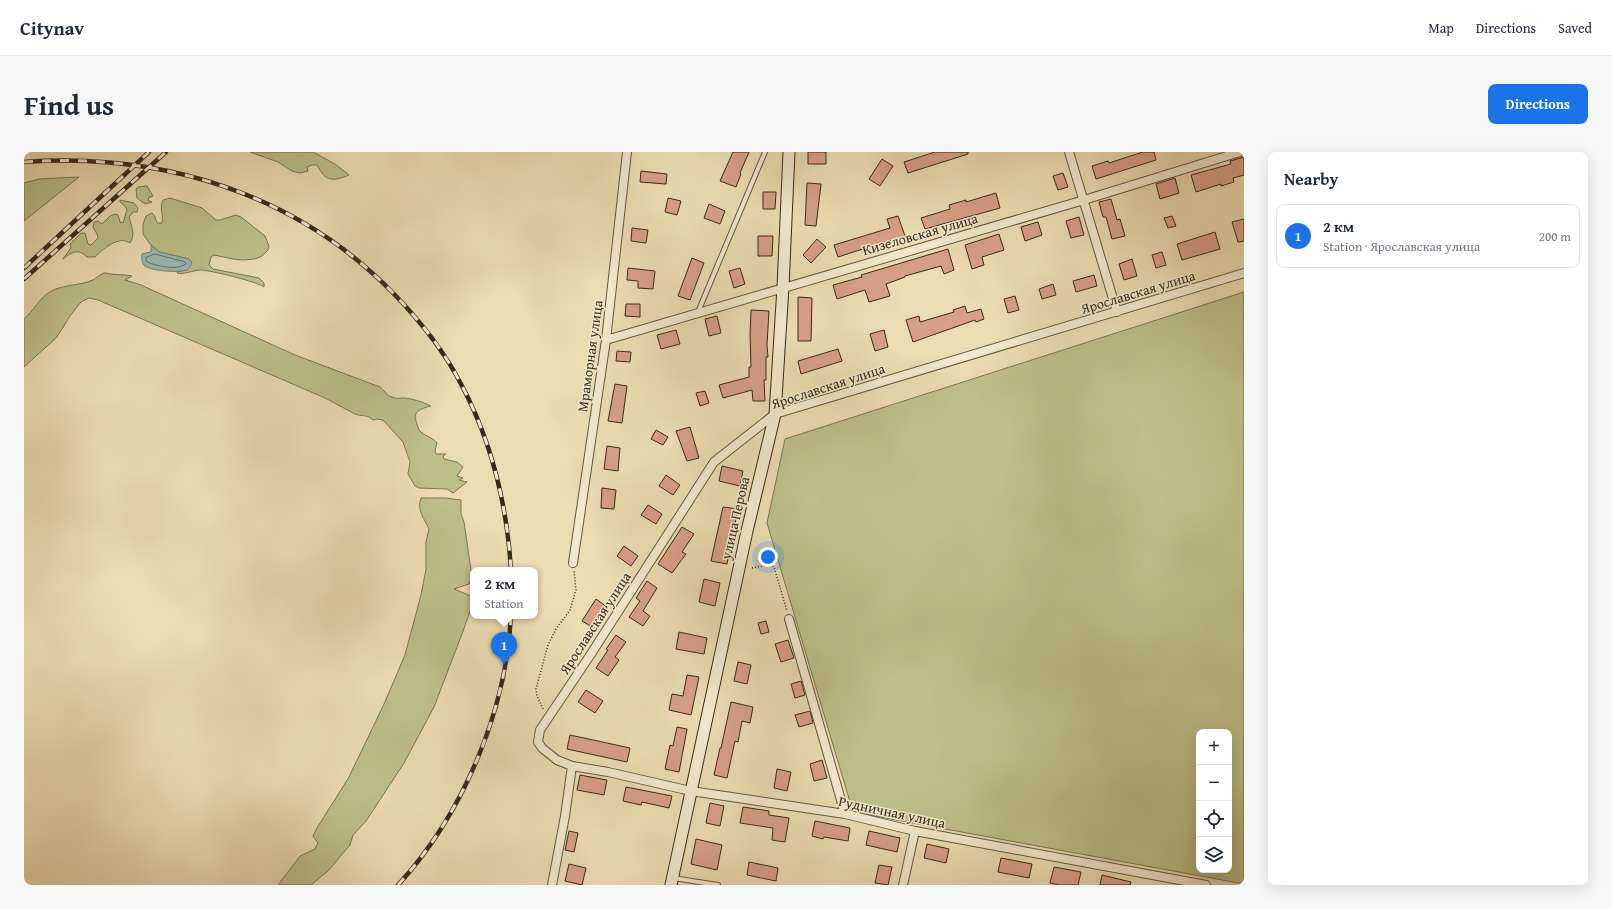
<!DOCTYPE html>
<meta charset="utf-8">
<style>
:root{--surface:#fff;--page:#f6f6f7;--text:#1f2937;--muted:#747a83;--line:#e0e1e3;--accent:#1a73e8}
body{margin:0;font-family:"Gentium Book Plus",serif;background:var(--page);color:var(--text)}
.controls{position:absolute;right:12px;bottom:12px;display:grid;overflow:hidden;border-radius:8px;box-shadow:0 4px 16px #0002}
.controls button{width:36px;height:36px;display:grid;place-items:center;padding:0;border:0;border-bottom:1px solid var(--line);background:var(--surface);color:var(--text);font:20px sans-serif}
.you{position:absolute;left:744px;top:405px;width:14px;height:14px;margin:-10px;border:3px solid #fff;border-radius:50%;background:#1a73e8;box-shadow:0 0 0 6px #1a73e833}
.badge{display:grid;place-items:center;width:26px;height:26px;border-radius:50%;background:var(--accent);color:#fff;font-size:13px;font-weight:700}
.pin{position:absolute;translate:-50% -33px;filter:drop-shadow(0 1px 2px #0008)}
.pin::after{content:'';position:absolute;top:21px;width:14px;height:12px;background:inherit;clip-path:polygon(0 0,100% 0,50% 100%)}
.popup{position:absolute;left:446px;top:415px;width:68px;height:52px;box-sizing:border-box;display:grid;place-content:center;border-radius:8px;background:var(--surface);filter:drop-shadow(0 1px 3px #0005);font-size:13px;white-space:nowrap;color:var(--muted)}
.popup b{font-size:15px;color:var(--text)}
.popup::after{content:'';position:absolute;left:50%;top:100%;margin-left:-8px;border:8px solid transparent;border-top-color:var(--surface)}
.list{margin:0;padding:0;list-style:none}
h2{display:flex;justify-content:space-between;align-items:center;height:52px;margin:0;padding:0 16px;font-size:17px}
h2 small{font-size:13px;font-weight:400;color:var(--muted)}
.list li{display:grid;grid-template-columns:26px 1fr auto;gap:12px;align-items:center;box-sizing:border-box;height:64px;margin:0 8px 8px;padding:0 8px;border:1px solid var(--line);border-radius:8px}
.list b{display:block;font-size:15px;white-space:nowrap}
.list p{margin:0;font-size:13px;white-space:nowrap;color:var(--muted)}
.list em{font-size:13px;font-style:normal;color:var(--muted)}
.icon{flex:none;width:22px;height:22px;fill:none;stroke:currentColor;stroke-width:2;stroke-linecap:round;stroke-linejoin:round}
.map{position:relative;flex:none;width:1220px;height:733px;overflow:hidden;border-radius:8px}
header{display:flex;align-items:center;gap:24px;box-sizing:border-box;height:56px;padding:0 20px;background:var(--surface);border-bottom:1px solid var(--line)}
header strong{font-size:19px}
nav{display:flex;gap:22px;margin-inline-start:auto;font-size:14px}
.intro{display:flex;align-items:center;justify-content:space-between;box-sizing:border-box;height:96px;padding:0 24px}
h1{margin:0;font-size:28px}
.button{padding:10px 18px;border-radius:8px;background:var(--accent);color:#fff;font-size:14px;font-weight:700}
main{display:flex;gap:24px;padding:0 24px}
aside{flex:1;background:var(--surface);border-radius:8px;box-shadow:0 4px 16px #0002}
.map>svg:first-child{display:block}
.green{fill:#bcbf88;stroke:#7a7450;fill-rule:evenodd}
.water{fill:#9abab3;stroke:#728075}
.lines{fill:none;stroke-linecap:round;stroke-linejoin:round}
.shore{stroke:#687266;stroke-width:1}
.building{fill:#d7a086;stroke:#372919}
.service-casing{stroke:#64563f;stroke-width:6}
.minor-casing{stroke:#64563f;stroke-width:10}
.secondary-casing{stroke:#372919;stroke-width:13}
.path{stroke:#372919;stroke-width:1.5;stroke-dasharray:1 2;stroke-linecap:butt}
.service{stroke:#f3e8cc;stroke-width:4}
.minor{stroke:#f3e8cc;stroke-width:8}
.secondary{stroke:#f3e8cc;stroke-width:11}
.rail-casing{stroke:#372919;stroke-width:4.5}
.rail{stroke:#f3e8cc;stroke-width:3;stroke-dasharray:9;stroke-linecap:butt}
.labels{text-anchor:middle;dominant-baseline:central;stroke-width:3;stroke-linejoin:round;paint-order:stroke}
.street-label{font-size:14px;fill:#372919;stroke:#f3e8cc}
</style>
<header>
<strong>Citynav</strong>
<nav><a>Map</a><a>Directions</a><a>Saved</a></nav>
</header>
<div class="intro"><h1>Find us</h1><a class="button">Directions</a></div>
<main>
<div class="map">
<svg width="1220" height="733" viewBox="0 0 1220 733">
<rect width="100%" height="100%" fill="#ecdcb1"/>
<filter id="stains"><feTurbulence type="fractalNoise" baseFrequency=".005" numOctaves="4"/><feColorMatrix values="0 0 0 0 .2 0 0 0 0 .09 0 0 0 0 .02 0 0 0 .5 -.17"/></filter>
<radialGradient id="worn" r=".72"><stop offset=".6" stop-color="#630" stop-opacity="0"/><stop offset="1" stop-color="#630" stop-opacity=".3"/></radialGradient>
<path class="green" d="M226,0H289L311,12L325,23C316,27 305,31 298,21C296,19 295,16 293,13H288L283,15L284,19L276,21L268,19L254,10Z
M55,25L0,69V31L15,27Z
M123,34L129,44L124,46L125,49L128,50L121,52L113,46L112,37L114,35Z
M146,46L178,56L192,68H196L212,63L217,65L241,84L245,94L244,98L238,104L231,107L219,108L209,107L190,103L187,105L185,113L189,117L235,126L240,131V135C235,130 185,118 177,118C169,118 160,123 153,121L154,119H158L168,110L165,107L135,100L126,92L119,82V72L122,64L128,61C132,64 131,69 134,71H138C140,63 135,56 139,48Z
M96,48L110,51L114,56L113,60H109L105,65C107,73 112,82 106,91C95,83 79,97 71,105H63C54,96 48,100 39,107L47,96L46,92L57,81H61L64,92L67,93L74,86L73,82L69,75L70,70L74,69L78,72L86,64L91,62L94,63L96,70L99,71L103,58L101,54L96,50Z
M80,121C89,123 98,122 108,124L101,128L117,133L271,203L356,235C360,238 363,244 368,245C371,247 376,246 380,246C390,247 399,250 407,254C399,256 388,259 392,269C393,272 394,276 395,278C400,284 409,285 413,291L411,298L412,302H422L419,304L420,307L433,310L439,315L433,324L439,326L435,328L443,330L429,341L423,337L395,336L391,334L384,322L386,310L379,290L359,268L353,267L349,268C344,262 338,265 331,262C321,257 311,251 301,246L74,148L65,146L57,150L46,164L33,185L0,215V167C10,159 15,146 26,140C39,132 55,134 69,128C72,126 76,123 80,121Z
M1220,140V732L829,660L743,371L761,287ZM1175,580H1205V718H1175Z
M397,346H421L437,348V362L440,370L448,425L445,432L430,437L449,445V451L438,482L410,555L380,611L342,669L329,683L326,693L304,719L287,733H254L276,704L291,697L294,691L289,684L293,676L325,625L360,552L381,503L397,443L402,417V390L405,377C401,368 392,358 397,346Z"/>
<path class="water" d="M127,93L135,100L165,107L168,110C167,113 166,116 163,118C155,121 128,119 121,114C117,111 118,106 118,102L127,100Z"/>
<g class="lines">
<path class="shore" d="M131,102L161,110L162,112C152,119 133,114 123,110L122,106Z"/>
</g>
<path class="building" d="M709,0H725L716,21L717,22L712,35L696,29Z
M784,0H802V12H784Z
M911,0H944V2L884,21L880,10Z
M1119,0H1130L1132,8L1072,27L1068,14L1084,9L1085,11Z
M1220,5V23L1209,26L1210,30L1197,34V32L1172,40L1167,23L1207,12L1206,9Z
M858,7L869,14L856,34L845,27Z
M617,19L643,22L642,32L616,30Z
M1039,21L1044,35L1034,38L1029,24Z
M1151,26L1155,41L1136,47L1132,32Z
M783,31L797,32L792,74L781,73Z
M739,40H752L751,57H739Z
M972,41L976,56L901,77L897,66L926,57L925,53L942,48V50Z
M644,46L657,49L653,63L641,60Z
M1087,47L1093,68L1096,67L1101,84L1088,87L1082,65H1079L1075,50Z
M685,52L701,59L696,72L680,66Z
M874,64L881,84L862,90L863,92L846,96L845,95L814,105L810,93L866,76L863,67Z
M1148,64L1152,74L1144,76L1140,66Z
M1055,65L1060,83L1047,86L1042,69Z
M1220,67V89L1214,90L1208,70Z
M1014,70L1018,83L1001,89L997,75Z
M608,76L624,78L622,91L607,89Z
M1191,80L1196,97L1158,108L1153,92Z
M975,82L980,98L958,105L960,113L948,117L941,93Z
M734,84H749L748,104H734Z
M793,87L802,95L787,111L779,103Z
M924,97L930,118L920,122L917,114L881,124V125L862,132L866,144L845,150L841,138L813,147L809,133L838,125L837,123Z
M1138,100L1142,113L1132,116L1128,103Z
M668,106L680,111L666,148L654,144Z
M1108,107L1113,124L1100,128L1095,112Z
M604,116L631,119L629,137L614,136V129L603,128Z
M716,116L721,132L710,136L705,119Z
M1070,123L1073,134L1052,140L1049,129Z
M1029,132L1032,143L1018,147L1015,137Z
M991,144L995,158L984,161L980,147Z
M774,145L788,146L787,189H774Z
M602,152H616V165L601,164Z
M941,154L943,161L957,157L960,167L952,170L951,168L889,190L882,168L895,164L896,170L930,160L929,158Z
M727,158L745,159L743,193L744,205H742V228H740L741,249H729L728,238L699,246L695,233L725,225V215H727L726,182Z
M693,164L697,181L685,184L681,167Z
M652,178L656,192L637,197L633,183Z
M860,178L864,195L851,199L846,182Z
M814,197L818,209L777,222L774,209Z
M593,199L607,200L606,210L592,209Z
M591,232L603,234L598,271L584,269Z
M681,239L685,251L676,254L672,241Z
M666,275L675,306L663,309L652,279Z
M632,278L644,285L639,293L627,287Z
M583,294L596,296L594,319L580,317Z
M698,314L719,319L716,334L695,329Z
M642,323L656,333L649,343L635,334Z
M578,336L592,338L590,357L577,356Z
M624,353L638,362L632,372L617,363Z
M699,355L714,357L703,412L687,409Z
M658,375L670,382L658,400L662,402L648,421L634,412Z
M600,394L614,404L607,414L593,404Z
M680,427L696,431L691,454L675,450Z
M623,429L633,436L619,459L626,464L619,474L605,465L616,449L612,446Z
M572,447L583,455L570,476L558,469Z
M742,469L745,480L737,482L734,471Z
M655,480L683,486L680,502L652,497Z
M592,483L602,490L591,505L595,508L584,524L572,516L584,498L582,497Z
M764,488L770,506L757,510L751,492Z
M714,510L727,513L723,532L710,529Z
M663,523L675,525L667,563L645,558L648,542L659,544Z
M777,529L781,543L771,546L767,532Z
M562,538L579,549L571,561L554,550Z
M707,550L729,555L726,571L718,569L714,590L711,589L703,626L690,623L696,596H697Z
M786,559L789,571L775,575L771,563Z
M653,575L663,577L655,620L641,617L646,593L649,594Z
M546,583L606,596L603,610L543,597Z
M798,608L803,626L790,629L786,612Z
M753,617L767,620L763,639L750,636Z
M556,623L583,628L580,643L553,638Z
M602,635L648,644L645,656L618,650L617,653L599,649Z
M686,651L700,654L696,674L682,671Z
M719,655L745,659V663L765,666L761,690L748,688L749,676L716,671Z
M791,669L826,676L824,689L800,685L799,687L788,684Z
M545,679L554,681L550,700L541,698Z
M845,679L876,686L873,700L842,693Z
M672,687L698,693L693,718L667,712Z
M903,692L925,697L922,711L900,706Z
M977,706L1008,712L1005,726L974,720Z
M725,710L754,716L752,729L723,723Z
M545,712L562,716L558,733L541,729Z
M855,713L868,715L864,733L851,731Z
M1030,715L1057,720L1054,733H1035L1026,731Z
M1078,723L1107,730L1106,733H1076Z"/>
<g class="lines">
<defs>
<path id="service" d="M674,160L741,0
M649,726L694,733"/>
<path id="minor" d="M1045,0L1093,160
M582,188L1060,48L1216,0
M549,411L582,188L603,0
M765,467L821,662
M528,733L541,664L548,614
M879,733L891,679
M1182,733L891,679L821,662L667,639L584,620L548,614L533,608L518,596L514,590L516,578L567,502L690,310L751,262L1220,121"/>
<path id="secondary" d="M647,733L723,379L751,262L759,135L765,0"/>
</defs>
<use href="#service" class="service-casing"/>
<use href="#minor" class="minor-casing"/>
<use href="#secondary" class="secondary-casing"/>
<path class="path" d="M728,416L746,413L750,415L763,459
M519,557L513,544L512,537L524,493L532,477L546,458L552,438L550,419"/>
<use href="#service" class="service"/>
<use href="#minor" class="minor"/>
<use href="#secondary" class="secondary"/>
<defs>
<path id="rail" d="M0,10C139,0 274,42 371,143C397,170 420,199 437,232C468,290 483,354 487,418
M0,116L125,0
M0,127L142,0
M374,733C439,662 482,560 487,464"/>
</defs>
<use href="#rail" class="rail-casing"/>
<use href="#rail" class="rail"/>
</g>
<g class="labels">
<g class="street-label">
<text transform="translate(896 82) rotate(-16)">Кизеловская улица</text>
<text transform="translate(1114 140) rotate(-17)">Ярославская улица</text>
<text transform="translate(566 204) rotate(-82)">Мраморная улица</text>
<text transform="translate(804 234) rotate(-18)">Ярославская улица</text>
<text transform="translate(711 366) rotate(-77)">улица Перова</text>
<text transform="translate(571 471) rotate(-57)">Ярославская улица</text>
<text transform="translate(868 660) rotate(12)">Рудничная улица</text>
</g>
</g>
<rect width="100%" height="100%" filter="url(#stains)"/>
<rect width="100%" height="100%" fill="url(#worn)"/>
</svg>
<div class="controls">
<button>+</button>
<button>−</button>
<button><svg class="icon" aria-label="locate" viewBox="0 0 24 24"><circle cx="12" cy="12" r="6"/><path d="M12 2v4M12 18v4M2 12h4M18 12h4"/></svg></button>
<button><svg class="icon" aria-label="layers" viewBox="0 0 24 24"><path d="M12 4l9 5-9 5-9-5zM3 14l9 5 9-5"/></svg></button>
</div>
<div class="you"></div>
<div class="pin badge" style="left:480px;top:513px">1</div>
<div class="popup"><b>2 км</b>Station</div>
</div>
<aside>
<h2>Nearby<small></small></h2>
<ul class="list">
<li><span class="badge">1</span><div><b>2 км</b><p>Station · Ярославская улица</p></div><em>200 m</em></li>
</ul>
</aside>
</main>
